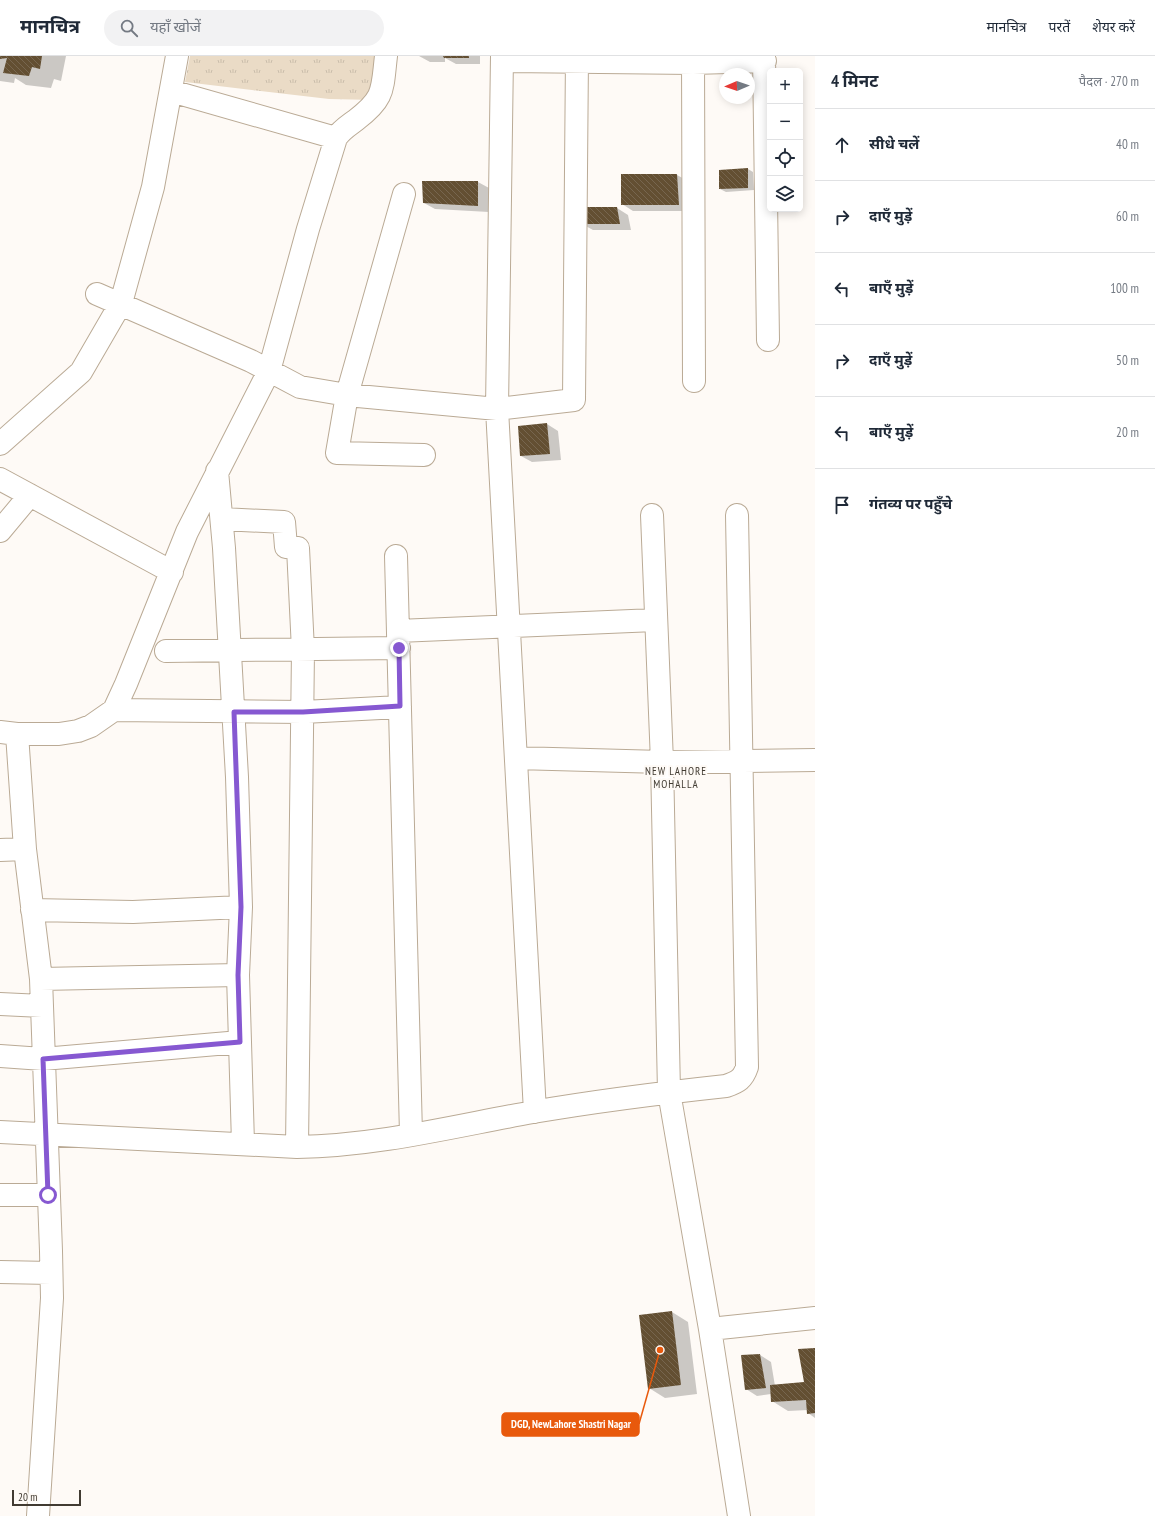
<!DOCTYPE html>
<html lang="hi">
<meta charset="utf-8">
<style>
:root{--surface:#fff;--page:#f2f2f3;--text:#1f2937;--muted:#747a83;--line:#e0e1e3}
body{margin:0;font-family:"PT Sans Narrow","Noto Sans Devanagari",sans-serif;background:var(--page);color:var(--text)}
.controls{position:absolute;right:12px;top:12px;display:grid;overflow:hidden;border-radius:6px;box-shadow:0 2px 10px #0003}
.controls button{width:36px;height:36px;display:grid;place-items:center;padding:0;border:0;border-bottom:1px solid var(--line);background:var(--surface);color:var(--text);font:20px sans-serif}
.compass{position:absolute;left:719px;top:12px;width:36px;height:36px;border-radius:50%;background:var(--surface);box-shadow:0 2px 10px #0003;rotate:268deg}
.scale{position:absolute;left:12px;bottom:10px;width:69px;box-sizing:border-box;padding-left:4px;border:2px solid #413b32;border-top:0;font-size:11px;line-height:14px;white-space:nowrap;color:#413b32;-webkit-text-stroke:3px #fefaf6;paint-order:stroke}
.stop{position:absolute;width:12px;height:12px;margin:-9px;border:3px solid #8658d1;border-radius:50%;background:#fff}
.stop.end{background:#8658d1;border-color:#fff;box-shadow:0 1px 4px #0008}
.list{margin:0;padding:0;list-style:none}
h2{display:flex;justify-content:space-between;align-items:center;height:52px;margin:0;padding:0 16px;font-size:17px}
h2 small{font-size:13px;font-weight:400;color:var(--muted)}
.list li{display:grid;grid-template-columns:26px 1fr auto;gap:12px;align-items:center;box-sizing:border-box;height:72px;padding:0 16px;border-top:1px solid var(--line)}
.list b{display:block;font-size:15px;white-space:nowrap}
.list em{font-size:13px;font-style:normal;color:var(--muted)}
.icon{flex:none;width:22px;height:22px;fill:none;stroke:currentColor;stroke-width:2;stroke-linecap:round;stroke-linejoin:round}
.map{position:relative;flex:none;width:815px;height:1460px;overflow:hidden}
header{display:flex;align-items:center;gap:24px;box-sizing:border-box;height:56px;padding:0 20px;background:var(--surface);border-bottom:1px solid var(--line)}
header strong{font-size:19px}
nav{display:flex;gap:22px;margin-inline-start:auto;font-size:14px}
.search{width:280px;height:36px;background:var(--page);display:flex;align-items:center;gap:10px;box-sizing:border-box;padding:0 14px;border-radius:22px;color:var(--muted);font-size:15px}
main{display:flex}
aside{flex:1;background:var(--surface)}
.map>svg:first-child{display:block}
.park{fill:url(#park-tufts)}
.shadow{fill:#0003}
.building{fill:url(#building-back-hatch)}
.lines{fill:none;stroke-linecap:round;stroke-linejoin:round}
.minor-casing{stroke:#baaa95;stroke-width:24}
.minor{stroke:#fff;stroke-width:22}
.route{stroke:#8658d1;stroke-width:5}
.labels{text-anchor:middle;dominant-baseline:central;stroke-width:4;stroke-linejoin:round;paint-order:stroke}
.neighbourhood-label{font-size:11px;letter-spacing:1px;fill:#413b32;stroke:#fefaf6}
.leader{fill:none;stroke:#e8590c;stroke-width:1.5}
.callout-dot{fill:#e8590c;stroke:#fefaf6;stroke-width:1.5}
.callout{fill:#e8590c;stroke:#e8590c;stroke-width:1.5}
.callout-label{font-size:11px;text-anchor:middle;font-weight:bold;fill:#fff}
</style>
<header>
<strong>मानचित्र</strong>
<div class="search"><svg class="icon" aria-label="search" viewBox="0 0 24 24"><circle cx="10" cy="10" r="6"/><path d="M15 15l6 6"/></svg>यहाँ खोजें</div>
<nav><a>मानचित्र</a><a>परतें</a><a>शेयर करें</a></nav>
</header>
<main>
<div class="map">
<svg width="815" height="1460" viewBox="0 0 815 1460">
<defs>
<pattern id="park-tufts" width="24" height="20" patternUnits="userSpaceOnUse"><rect width="24" height="20" fill="#eadbc6"/><path d="M3 7l-1-3M5 7V3M7 7l1-3M15 17l-1-3M17 17v-4M19 17l1-3" fill="none" stroke="#cabdab"/></pattern>
<pattern id="building-back-hatch" width="6" height="6" patternUnits="userSpaceOnUse"><rect width="6" height="6" fill="#634f32"/><path d="M-1 5l2 2M0 0l6 6M5-1l2 2" fill="none" stroke="#77664f"/></pattern>
</defs>
<rect width="100%" height="100%" fill="#fefaf6"/>
<path class="park" d="M190,0H380L374,44L329,43L185,26Z"/>
<path class="shadow" d="M0,0H66L61,25L54,23L51,32L26,29L15,22L14,27L0,25Z
M419,0H480V8H456L445,2V6H430Z
M748,113L753,116L754,134L726,136L720,133Z
M622,119H677L688,125L690,155H633L622,148Z
M478,126L489,132V156L435,153L424,147Z
M617,152L628,159L631,174H593L582,168Z
M547,368L558,375L561,404L532,406L521,400Z
M672,1256L688,1266L697,1338L665,1342L649,1332Z
M815,1293V1362L808,1357V1354L788,1355L772,1345L771,1338L757,1340L746,1333L760,1299L771,1306L775,1330L805,1327Z"/>
<path class="building" d="M0,0H42L40,13L32,11L29,20L3,17L7,2L0,3Z
M443,0H469V2H444Z
M748,112V132L719,133V114Z
M621,118H677L679,149H621Z
M422,125H478V150L423,147Z
M579,151H617L620,168H581Z
M547,367L550,398L520,400L518,370Z
M672,1255L681,1329L648,1333L639,1259Z
M815,1292V1357L807,1358L806,1344L771,1346L770,1329L804,1326L798,1293Z
M760,1298L766,1332L745,1334L741,1299Z"/>
<g class="lines">
<defs>
<path id="minor" d="M502,0L497,353L535,1056
M693,0L694,325
M764,0L768,284
M502,5L693,7L765,5
M171,35L336,82
M404,138L347,339L337,397L424,399
M97,238L251,305L300,331L347,339L497,353L574,344L577,0
M0,388L81,316L121,247L153,131L177,0
M217,415L224,492L237,721L241,851L238,919L243,1087
M0,423L172,516
M652,459L662,706L669,1036L710,1273L739,1460
M222,463L284,466L286,491L298,492L303,594L297,1091
M0,475L30,439
M396,500L411,1078
M398,575L655,564
M166,595L399,592
M114,654L303,656L400,651
M0,676L17,678H59L78,675L91,670L114,654L126,628L187,476L269,315L308,173L336,82C341,74 348,70 356,64C385,42 382,34 386,0
M17,678L25,793L41,923L51,1195L52,1242L38,1460
M516,702L662,706L815,704
M0,794L25,793
M32,854L133,856L241,851
M41,923L238,919
M0,948L42,950
M0,1000L43,1003L240,986
M0,1076L297,1091C377,1090 455,1070 533,1056C597,1045 661,1037 726,1030C738,1026 743,1023 747,1011L737,459
M0,1139H48
M0,1216L51,1217
M710,1273L815,1262"/>
</defs>
<use href="#minor" class="minor-casing"/>
<use href="#minor" class="minor"/>
</g>
<g class="lines">
<path class="route" d="M48,1139L43,1003L240,986L238,919L241,851L234,656H303L400,650L399,592"/>
</g>
<g class="labels">
<g class="neighbourhood-label">
<text x="676" y="715">NEW LAHORE<tspan x="676" dy="13">MOHALLA</tspan></text>
</g>
</g>
<path class="leader" d="M660 1294L639 1368"/>
<circle class="callout-dot" cx="660" cy="1294" r="4"/>
<rect class="callout" x="502" y="1357" width="137" height="23" rx="4"/>
<g class="callout-label">
<text x="571" y="1372">DGD, NewLahore Shastri Nagar</text>
</g>
</svg>
<div class="controls">
<button>+</button>
<button>−</button>
<button><svg class="icon" aria-label="locate" viewBox="0 0 24 24"><circle cx="12" cy="12" r="6"/><path d="M12 2v4M12 18v4M2 12h4M18 12h4"/></svg></button>
<button><svg class="icon" aria-label="layers" viewBox="0 0 24 24"><path d="M12 4l9 5-9 5-9-5zM3 14l9 5 9-5"/></svg></button>
</div>
<svg class="compass" viewBox="-18 -18 36 36"><path d="M0-13l5 13h-10z" fill="#e53935"/><path d="M0 13l5-13h-10z" fill="#747a83"/></svg>
<div class="scale">20 m</div>
<div class="stop" style="left:48px;top:1139px"></div>
<div class="stop end" style="left:399px;top:592px"></div>
</div>
<aside>
<h2>4 मिनट<small>पैदल · 270 m</small></h2>
<ul class="list">
<li><svg class="icon" aria-label="ahead" viewBox="0 0 24 24"><path d="M12 20V5M6 11l6-6 6 6"/></svg><div><b>सीधे चलें</b></div><em>40 m</em></li>
<li><svg class="icon" aria-label="right" viewBox="0 0 24 24"><path d="M7 20v-9h11M14 6l5 5-5 5"/></svg><div><b>दाएँ मुड़ें</b></div><em>60 m</em></li>
<li><svg class="icon" aria-label="left" viewBox="0 0 24 24"><path d="M17 20v-9H6M10 6l-5 5 5 5"/></svg><div><b>बाएँ मुड़ें</b></div><em>100 m</em></li>
<li><svg class="icon" aria-label="right" viewBox="0 0 24 24"><path d="M7 20v-9h11M14 6l5 5-5 5"/></svg><div><b>दाएँ मुड़ें</b></div><em>50 m</em></li>
<li><svg class="icon" aria-label="left" viewBox="0 0 24 24"><path d="M17 20v-9H6M10 6l-5 5 5 5"/></svg><div><b>बाएँ मुड़ें</b></div><em>20 m</em></li>
<li><svg class="icon" aria-label="arrive" viewBox="0 0 24 24"><path d="M6 21V4h12l-3 4 3 4H6"/></svg><div><b>गंतव्य पर पहुँचे</b></div></li>
</ul>
</aside>
</main>
